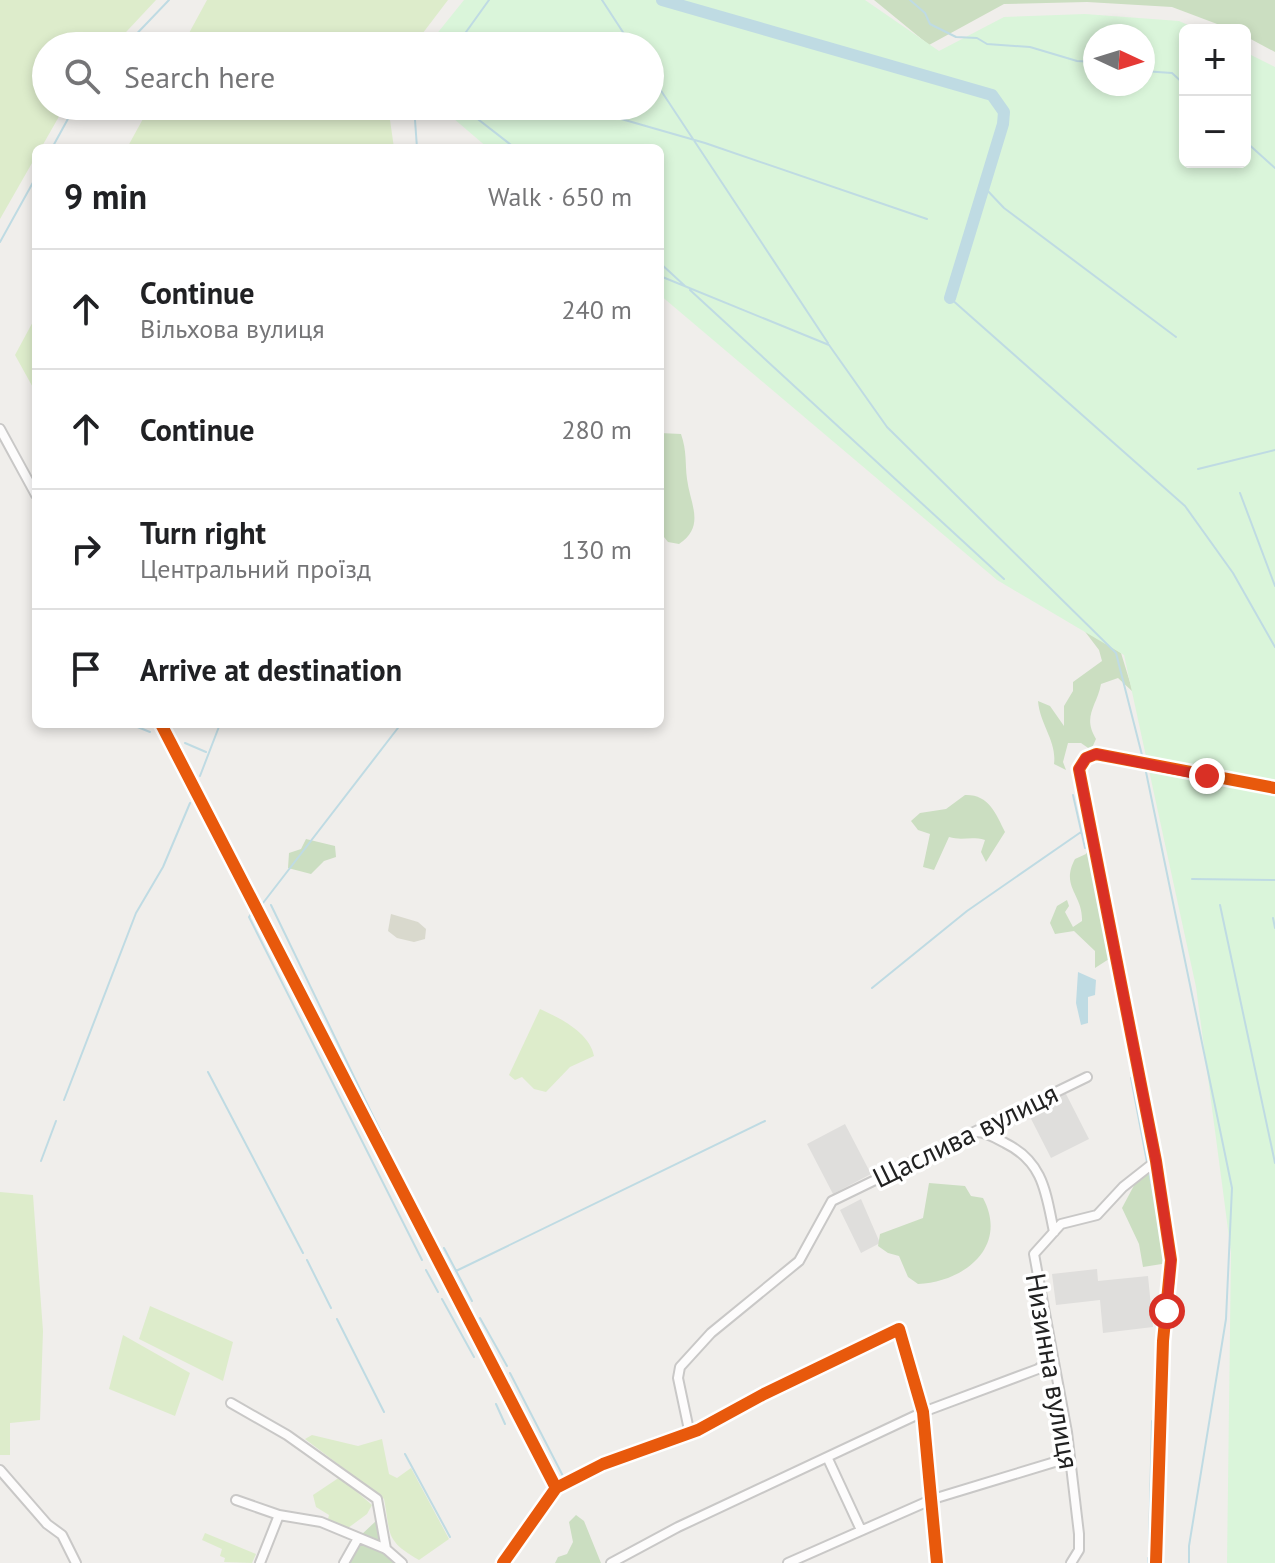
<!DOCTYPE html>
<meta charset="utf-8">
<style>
:root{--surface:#fff;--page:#f2f2f2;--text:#202124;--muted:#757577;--line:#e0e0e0}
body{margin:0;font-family:"PT Sans",sans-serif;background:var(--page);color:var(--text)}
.controls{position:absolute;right:24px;top:24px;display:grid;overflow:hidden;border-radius:12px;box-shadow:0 4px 12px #0003}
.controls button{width:72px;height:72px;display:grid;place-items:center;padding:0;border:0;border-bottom:2px solid var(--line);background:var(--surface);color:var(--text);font:40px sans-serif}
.compass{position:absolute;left:1083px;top:24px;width:72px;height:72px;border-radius:50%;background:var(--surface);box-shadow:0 4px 12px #0003;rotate:94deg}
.stop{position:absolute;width:24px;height:24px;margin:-18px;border:6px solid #d93025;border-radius:50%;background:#fff}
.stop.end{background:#d93025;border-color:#fff;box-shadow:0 2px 8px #0008}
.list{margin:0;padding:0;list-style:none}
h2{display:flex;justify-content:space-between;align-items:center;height:104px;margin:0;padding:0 32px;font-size:34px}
h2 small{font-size:26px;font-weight:400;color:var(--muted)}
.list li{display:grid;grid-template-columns:52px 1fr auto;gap:24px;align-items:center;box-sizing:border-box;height:120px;padding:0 32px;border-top:2px solid var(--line)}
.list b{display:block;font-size:30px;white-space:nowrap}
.list p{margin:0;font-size:26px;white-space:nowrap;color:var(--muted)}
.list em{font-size:26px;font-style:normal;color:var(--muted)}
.icon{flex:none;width:44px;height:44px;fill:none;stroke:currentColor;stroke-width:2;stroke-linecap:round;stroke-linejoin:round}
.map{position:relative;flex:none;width:1275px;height:1563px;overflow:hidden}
.search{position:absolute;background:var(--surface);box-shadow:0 4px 12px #0003;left:32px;top:32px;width:632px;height:88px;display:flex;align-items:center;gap:20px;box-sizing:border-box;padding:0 28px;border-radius:44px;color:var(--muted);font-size:30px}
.panel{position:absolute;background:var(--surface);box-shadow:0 4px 12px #0003;left:32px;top:144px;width:632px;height:584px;border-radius:12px}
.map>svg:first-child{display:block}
.residential{fill:#dfdedc}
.construction{fill:#d9d9cd}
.grass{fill:#ddeccb}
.forest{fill:#cbdec1}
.park{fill:#daf5da;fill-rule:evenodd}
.water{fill:#bfdbe3}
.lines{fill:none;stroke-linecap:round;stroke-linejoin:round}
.stream{stroke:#bfdbe3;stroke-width:2}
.river{stroke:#bfdbe3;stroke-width:12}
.street-casing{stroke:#c9c8c7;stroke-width:12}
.street{stroke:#fdfcfc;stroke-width:8}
.cycleway-casing{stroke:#fff;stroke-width:17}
.cycleway{stroke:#e8590c;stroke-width:12}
.route{stroke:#d93025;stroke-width:10}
.labels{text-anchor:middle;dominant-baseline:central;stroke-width:7;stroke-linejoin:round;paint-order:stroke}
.street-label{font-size:28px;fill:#222;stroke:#fff}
</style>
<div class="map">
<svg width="1275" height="1563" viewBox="0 0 1275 1563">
<rect width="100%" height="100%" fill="#f0eeeb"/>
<path class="residential" d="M1065,1092L1089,1139L1051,1158L1027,1111Z
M845,1124L871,1174L833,1194L807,1144Z
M861,1199L880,1243L861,1253L840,1210Z
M1097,1269L1098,1281L1148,1276L1153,1327L1103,1333L1100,1300L1056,1305L1052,1274Z"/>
<path class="construction" d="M391,914L418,922L426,929L425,939L414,942L397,938L388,931Z"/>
<path class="grass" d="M0,0H156L113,46H46V106H65L41,148H36V156L0,219Z
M207,0H448L413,46H182Z
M150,106H388L394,148H127Z
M36,316V393L15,355Z
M540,1009C560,1018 590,1033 594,1056L570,1067L546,1092L534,1089L522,1077L515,1080L509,1075Z
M0,1192L33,1195L43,1331L40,1420L10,1423V1455H0Z
M150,1306L233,1342L223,1381L139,1339Z
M123,1335L190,1373L175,1416L109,1389Z
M312,1435L358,1446L382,1439L389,1474L397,1478L411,1468L449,1539L419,1560C384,1540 391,1534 384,1499L305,1439Z
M340,1477L372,1505L367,1514L348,1528L328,1519L329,1515L316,1507L313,1495Z
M205,1533L256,1554L252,1563L224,1562L225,1558L220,1556L222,1549L202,1540Z"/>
<path class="forest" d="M874,0H1275V52L1245,36V30H1233L1172,7L1087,2L1004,4L929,45Z
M660,433L681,434C687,451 685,463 687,479C690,504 706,526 679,544L668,542L660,532Z
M1080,625L1121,653L1133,692L1118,678L1101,684C1097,706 1082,716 1096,739L1091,750L1081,743H1068L1063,762L1066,770L1054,764C1057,741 1040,725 1038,701L1050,706L1064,726V706L1073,691V682L1102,661L1099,650Z
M965,795C988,794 996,813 1005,832L986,862L981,852L985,840C971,836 962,841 949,837L934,870L923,867L930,834L918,830L911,821L920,813L946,809Z
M306,839L335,846L336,857L324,861L311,874L288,868L289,853L301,849Z
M1091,845L1110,937L1109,959L1095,968V951L1074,931L1055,934L1050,923L1057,906L1067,900L1069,906L1065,912L1073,927L1082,921C1083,894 1060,887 1075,859L1086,854Z
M1148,1171L1168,1263L1143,1267L1139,1244L1122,1208L1139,1176Z
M929,1183L965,1186L971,1196L983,1198C1009,1247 964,1282 918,1284L908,1277L899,1256L888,1253L878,1246L880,1234L923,1218Z
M576,1515L584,1521L601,1563H555L558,1557L567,1554L573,1542L569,1522Z
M377,1520L384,1549L394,1563H349L360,1544H372L360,1536Z"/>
<path class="park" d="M464,0H865L939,51L1004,17L1085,14L1179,21L1199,30H1185V162H1245V52L1275,67V1563H1227L1231,1252L1196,987L1124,655L997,580L660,295V148H488L439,106H650V46H427ZM1095,36H1143V84H1095Z"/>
<path class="water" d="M1078,972L1096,980L1095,995L1088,997V1023L1081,1025L1076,1003Z"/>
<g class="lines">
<path class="stream" d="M602,0L632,46
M910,0L925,13L930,24L956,37L977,38L987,44L1030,47L1077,61L1095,62
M125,46L169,0
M456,46L489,0
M1143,71L1172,73L1185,85
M650,74L828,343
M414,106L417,148
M461,106L515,148
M576,106L705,143L927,219
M1245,141L1275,168
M52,148L75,106
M985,188L1004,208L1176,337
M0,242L36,177
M660,263L685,286
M660,276L829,345L887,427L1116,653L1143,759
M690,290L1004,579
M950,298L1185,506L1233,573L1275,647
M1198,469L1275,450
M1240,493L1275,586
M130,724L150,732
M185,743L206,752
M1146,772L1232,1188L1226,1319L1189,1546V1563
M200,776L220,724
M1073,795L1085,848
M1192,879L1275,880
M263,903L401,724
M271,905L416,1205
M1220,905L1275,1163
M251,914L249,917L422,1260
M1273,918L1275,928
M872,988L967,911L1081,832
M208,1072L303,1253
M1131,1078L1147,1162
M64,1100L136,913L163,867L190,803
M41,1161L56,1121
M1149,1171L1166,1260
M444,1248L472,1301
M307,1260L331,1308
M426,1270L438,1292
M456,1271L765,1121
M442,1299L474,1357
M480,1318L507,1366
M337,1319L384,1412
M510,1373L564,1478
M496,1404L505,1424
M405,1454L450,1537
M1149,1547L1152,1421
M1148,1563V1558"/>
<path class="river" d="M662,0L992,95L1004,112L1003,124L950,298"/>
<defs>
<path id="street" d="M0,429L36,495
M161,724L556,1488
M976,1132C986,1132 996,1138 1005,1143C1044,1162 1046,1194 1054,1232
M231,1403L287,1435L377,1499L386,1549
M689,1430L678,1378L680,1367L711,1333L799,1261L832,1201L1087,1077
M828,1459L861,1530
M0,1470L47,1524L62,1535L76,1563
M236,1500L279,1515
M260,1563L279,1515L321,1522L386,1549L402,1563
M344,1563L357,1540
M503,1563L556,1488L603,1464L698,1430L764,1394L899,1329L923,1412L937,1563
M611,1563L678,1527L923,1412L1038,1369L1053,1357
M788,1563L933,1499L1068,1458
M1071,1563L1079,1550V1534L1067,1432L1034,1254L1061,1224L1097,1215L1123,1187L1156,1161
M1156,1563L1163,1341L1171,1260L1156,1161L1079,769L1086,758L1096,754L1275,788"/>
</defs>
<use href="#street" class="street-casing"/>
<use href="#street" class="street"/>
<defs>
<path id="cycleway" d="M161,724L556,1488
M503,1563L556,1488L603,1464L698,1430L764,1394L899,1329L923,1412L937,1563
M1156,1563L1163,1341L1171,1260L1156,1161L1079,769L1086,758L1096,754L1275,788"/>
</defs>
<use href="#cycleway" class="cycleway-casing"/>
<use href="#cycleway" class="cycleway"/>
</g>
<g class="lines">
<path class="route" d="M1167,1311L1171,1260L1156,1161L1079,769L1086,758L1096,754L1207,776"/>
</g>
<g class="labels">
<g class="street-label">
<text transform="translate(965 1135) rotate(-26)">Щаслива вулиця</text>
<text transform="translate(1053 1371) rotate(80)">Низинна вулиця</text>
</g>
</g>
</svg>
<div class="controls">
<button>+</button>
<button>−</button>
</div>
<svg class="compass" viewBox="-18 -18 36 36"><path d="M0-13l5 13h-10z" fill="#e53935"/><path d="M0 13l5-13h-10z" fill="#757577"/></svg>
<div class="stop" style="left:1167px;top:1311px"></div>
<div class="stop end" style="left:1207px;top:776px"></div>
<div class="search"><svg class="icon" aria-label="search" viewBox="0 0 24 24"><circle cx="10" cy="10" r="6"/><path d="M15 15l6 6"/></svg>Search here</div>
<section class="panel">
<h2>9 min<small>Walk · 650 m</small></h2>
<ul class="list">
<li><svg class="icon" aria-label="ahead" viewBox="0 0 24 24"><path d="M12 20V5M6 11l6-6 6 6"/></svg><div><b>Continue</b><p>Вільхова вулиця</p></div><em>240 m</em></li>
<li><svg class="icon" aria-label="ahead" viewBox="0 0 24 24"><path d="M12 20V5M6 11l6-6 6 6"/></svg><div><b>Continue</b></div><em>280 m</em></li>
<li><svg class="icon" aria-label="right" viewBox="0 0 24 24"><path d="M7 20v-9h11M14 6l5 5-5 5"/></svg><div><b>Turn right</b><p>Центральний проїзд</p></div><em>130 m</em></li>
<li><svg class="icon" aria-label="arrive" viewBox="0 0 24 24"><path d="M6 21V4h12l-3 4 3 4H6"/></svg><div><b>Arrive at destination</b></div></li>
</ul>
</section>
</div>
